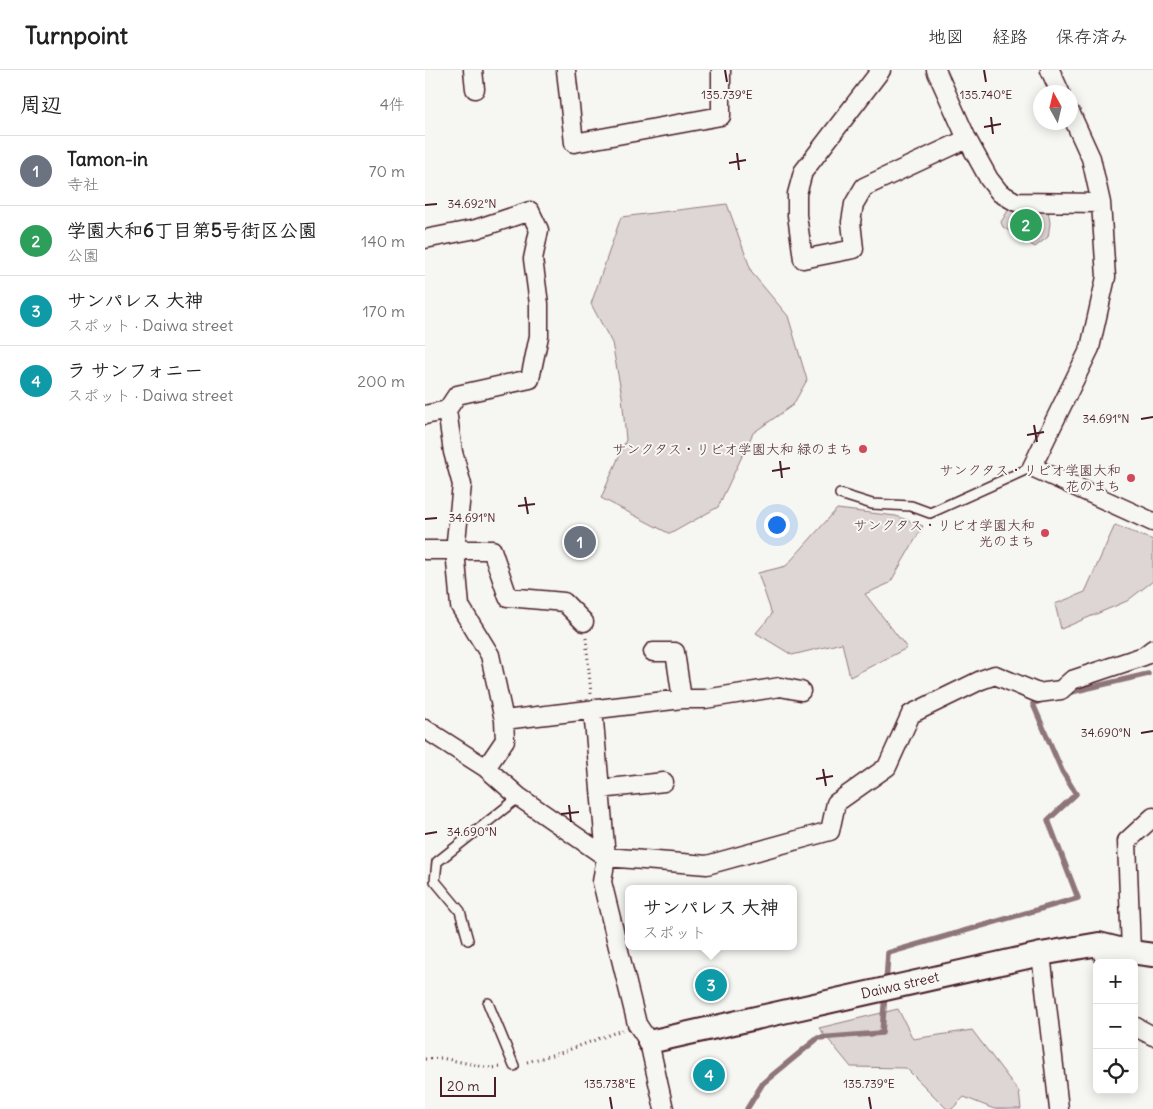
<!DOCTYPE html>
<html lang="ja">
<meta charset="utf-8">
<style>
:root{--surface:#fff;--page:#f6f6f6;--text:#222;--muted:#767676;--line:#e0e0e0;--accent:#0b8043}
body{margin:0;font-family:Delius,"Klee One",sans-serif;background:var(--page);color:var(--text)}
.controls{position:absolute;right:15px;bottom:15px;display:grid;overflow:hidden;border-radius:8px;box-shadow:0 2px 12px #0003}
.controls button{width:45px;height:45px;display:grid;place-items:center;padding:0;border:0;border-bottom:1px solid var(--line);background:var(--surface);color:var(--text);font:25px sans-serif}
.compass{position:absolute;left:608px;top:15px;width:45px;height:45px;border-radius:50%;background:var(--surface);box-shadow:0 2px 12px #0003;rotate:352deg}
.scale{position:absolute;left:15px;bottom:12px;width:56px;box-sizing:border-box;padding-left:5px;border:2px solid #4a1f2b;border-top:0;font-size:14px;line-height:18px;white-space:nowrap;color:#4a1f2b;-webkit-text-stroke:4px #f6f6f2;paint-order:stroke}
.you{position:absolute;left:351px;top:454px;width:18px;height:18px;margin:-12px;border:4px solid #fff;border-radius:50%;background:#1a73e8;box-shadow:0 0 0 8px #1a73e833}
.badge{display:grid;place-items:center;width:32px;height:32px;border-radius:50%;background:var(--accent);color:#fff;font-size:16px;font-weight:700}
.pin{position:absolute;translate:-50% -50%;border:2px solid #fff;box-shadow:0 1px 5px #0006}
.popup{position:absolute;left:200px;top:815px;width:172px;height:65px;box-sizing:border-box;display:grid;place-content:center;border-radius:8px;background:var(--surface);filter:drop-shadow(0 1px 4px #0005);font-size:16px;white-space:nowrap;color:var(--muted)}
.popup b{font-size:19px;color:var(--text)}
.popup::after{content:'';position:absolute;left:50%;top:100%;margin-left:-10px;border:10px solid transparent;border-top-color:var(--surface)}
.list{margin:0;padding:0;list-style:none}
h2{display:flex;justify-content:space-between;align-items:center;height:65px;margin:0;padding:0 20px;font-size:21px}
h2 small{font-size:16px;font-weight:400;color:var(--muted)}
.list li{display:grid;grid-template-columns:32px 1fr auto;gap:15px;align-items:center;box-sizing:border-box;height:70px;padding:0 20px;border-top:1px solid var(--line)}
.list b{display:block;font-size:19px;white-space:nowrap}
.list p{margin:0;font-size:16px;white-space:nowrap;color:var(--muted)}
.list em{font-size:16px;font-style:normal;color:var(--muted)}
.icon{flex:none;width:28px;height:28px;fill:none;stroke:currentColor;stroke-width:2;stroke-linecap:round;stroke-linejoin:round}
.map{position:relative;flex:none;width:728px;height:1039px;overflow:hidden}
header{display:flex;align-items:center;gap:30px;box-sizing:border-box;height:70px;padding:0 25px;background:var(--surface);border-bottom:1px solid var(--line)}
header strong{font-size:24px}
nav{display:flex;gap:28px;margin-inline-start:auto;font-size:18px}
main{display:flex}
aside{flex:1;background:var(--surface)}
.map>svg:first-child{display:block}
.green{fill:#ddd6d5;stroke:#947a80}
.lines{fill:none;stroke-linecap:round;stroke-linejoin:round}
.stream{stroke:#8e747a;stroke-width:5.5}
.service-casing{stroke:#4a1f2b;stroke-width:12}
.minor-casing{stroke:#4a1f2b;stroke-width:21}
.tertiary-casing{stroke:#4a1f2b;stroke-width:26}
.path{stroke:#4a1f2b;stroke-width:3;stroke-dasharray:1 4;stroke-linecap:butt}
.service{stroke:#f6f6f2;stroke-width:9}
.minor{stroke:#f6f6f2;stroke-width:18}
.tertiary{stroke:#f6f6f2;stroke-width:22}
.ticks{fill:none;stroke:#4a1f2b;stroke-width:2}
.poi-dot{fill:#d1495b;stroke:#f6f6f2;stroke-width:2}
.labels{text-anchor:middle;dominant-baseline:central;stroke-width:4;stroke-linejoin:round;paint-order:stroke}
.poi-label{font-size:14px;fill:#4a1f2b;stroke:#f6f6f2;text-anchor:end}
.street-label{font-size:14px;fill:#4a1f2b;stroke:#f6f6f2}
.ticks-label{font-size:12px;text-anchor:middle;fill:#4a1f2b;stroke:#f6f6f2;stroke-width:4;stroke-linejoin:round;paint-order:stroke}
</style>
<header>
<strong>Turnpoint</strong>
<nav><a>地図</a><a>経路</a><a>保存済み</a></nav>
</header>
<main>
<aside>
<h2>周辺<small>4件</small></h2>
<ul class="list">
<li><span class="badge" style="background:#6b7280">1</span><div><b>Tamon-in</b><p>寺社</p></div><em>70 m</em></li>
<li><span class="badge" style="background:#2e9e5b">2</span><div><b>学園大和6丁目第5号街区公園</b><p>公園</p></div><em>140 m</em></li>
<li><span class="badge" style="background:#0f9aa8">3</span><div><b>サンパレス 大神</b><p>スポット · Daiwa street</p></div><em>170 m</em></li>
<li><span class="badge" style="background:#0f9aa8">4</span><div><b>ラ サンフォニー</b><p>スポット · Daiwa street</p></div><em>200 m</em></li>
</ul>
</aside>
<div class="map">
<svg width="728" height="1039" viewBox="0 0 728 1039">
<rect width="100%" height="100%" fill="#f6f6f2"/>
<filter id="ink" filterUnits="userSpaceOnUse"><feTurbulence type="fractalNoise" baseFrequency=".02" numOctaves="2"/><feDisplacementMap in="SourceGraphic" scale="10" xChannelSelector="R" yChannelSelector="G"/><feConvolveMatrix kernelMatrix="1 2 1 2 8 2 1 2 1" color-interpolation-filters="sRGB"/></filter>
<g filter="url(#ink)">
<path class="green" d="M302,134L327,203L363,246L382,310L368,335L328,363L293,437L245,464L176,428L201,370L197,326L187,273L166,234L196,147Z
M587,134L623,140L625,153L623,167L610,177L578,157L576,152Z
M412,439L471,446L498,456L465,513L440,524L482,578L425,607L417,573L367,585L331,563L347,544L333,503L361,496Z
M690,455L728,470V511L702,531L636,559L630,534L660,522Z
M473,939L488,969L547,960L594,1022L596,1039H569L539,1027L527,1039H522L481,998L426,997L394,958Z"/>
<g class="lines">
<path class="stream" d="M642,623L723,604
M461,914L463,883L653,828L623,750L651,724L637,701L608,634L619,629
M322,1039L338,1013L393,968L457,963L460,923"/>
<defs>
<path id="service" d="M415,424L447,434L486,436L505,443L607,397
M43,870L35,841L10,811L12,792L94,727
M63,933L89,996"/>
<path id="minor" d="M48,0L50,19
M141,0L149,73L296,46V0
M456,0L378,102L372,124V145L378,189L429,179L426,152L429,134L439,117L542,69
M511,0L542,69L564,109L575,123L591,132L676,133
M625,0L635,22
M646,44L666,88L676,133L681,207L665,278L607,397L728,452
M0,169L51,159L105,141L114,160L108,189L114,234V266L105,309L32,325L22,340L0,345
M22,340L28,382L37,415L30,480L35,536L65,585L79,650L80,670L61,698
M0,480H67L83,527L139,532L159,552
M257,629H280L355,617L376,621
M168,640L181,787L282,795L405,761L411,733L462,697L486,644L556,610L570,605L613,623L636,620L647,610L719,586L728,579
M79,650L257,629L250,582H228
M0,659L61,698L94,727L181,787L177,812L212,954L224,972L239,1039
M175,719L239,712
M674,874L681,893
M706,882L702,771L728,747
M616,884L634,1039
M709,956L728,966"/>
<path id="tertiary" d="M224,972L616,884L674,874L706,882L728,885"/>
</defs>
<use href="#service" class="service-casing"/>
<use href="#minor" class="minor-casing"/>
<use href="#tertiary" class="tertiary-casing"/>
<path class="path" d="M161,568L166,624
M0,989L16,988L65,998L76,997
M102,992L138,982L197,960"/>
<use href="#service" class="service"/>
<use href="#minor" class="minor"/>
<use href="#tertiary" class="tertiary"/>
</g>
</g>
<path class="ticks" d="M300,0L302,12M559,0L561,12M566,47L568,64M559,57L576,54M312,83L314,100M304,93L321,90M0,135L12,134M716,349L728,347M609,355L612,372M602,365L619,362M355,391L357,408M347,401L365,398M100,427L103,444M93,436L110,434M0,449L12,448M716,663L728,661M398,699L401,716M391,709L408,706M144,735L146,752M136,744L154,742M0,764L12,762M185,1027L187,1039M444,1027L446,1039"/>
<g class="poi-dot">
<circle cx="438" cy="379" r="5"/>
<circle cx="706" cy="408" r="5"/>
<circle cx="620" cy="463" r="5"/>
</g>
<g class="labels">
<g class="poi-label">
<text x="428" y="379">サンクタス・リビオ学園大和 緑のまち</text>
<text x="696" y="400">サンクタス・リビオ学園大和<tspan x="696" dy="16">花のまち</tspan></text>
<text x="610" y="455">サンクタス・リビオ学園大和<tspan x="610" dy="16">光のまち</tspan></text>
</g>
<g class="street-label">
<text transform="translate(475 915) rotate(-13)">Daiwa street</text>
</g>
</g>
<g class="ticks-label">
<text x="302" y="29">135.739°E</text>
<text x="561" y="29">135.740°E</text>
<text x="47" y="138">34.692°N</text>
<text x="681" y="353">34.691°N</text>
<text x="47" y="452">34.691°N</text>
<text x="681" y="667">34.690°N</text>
<text x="47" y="766">34.690°N</text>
<text x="185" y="1018">135.738°E</text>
<text x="444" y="1018">135.739°E</text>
</g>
</svg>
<div class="controls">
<button>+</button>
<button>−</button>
<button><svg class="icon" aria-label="locate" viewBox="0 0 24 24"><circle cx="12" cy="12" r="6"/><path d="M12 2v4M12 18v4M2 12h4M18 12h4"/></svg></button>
</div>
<svg class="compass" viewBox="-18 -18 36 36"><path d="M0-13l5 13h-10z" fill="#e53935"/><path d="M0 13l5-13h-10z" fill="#767676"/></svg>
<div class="scale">20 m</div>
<div class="you"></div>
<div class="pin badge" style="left:155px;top:472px;background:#6b7280">1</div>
<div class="pin badge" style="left:601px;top:155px;background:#2e9e5b">2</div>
<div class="pin badge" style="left:286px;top:915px;background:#0f9aa8">3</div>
<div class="popup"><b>サンパレス 大神</b>スポット</div>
<div class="pin badge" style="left:284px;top:1005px;background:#0f9aa8">4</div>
</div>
</main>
